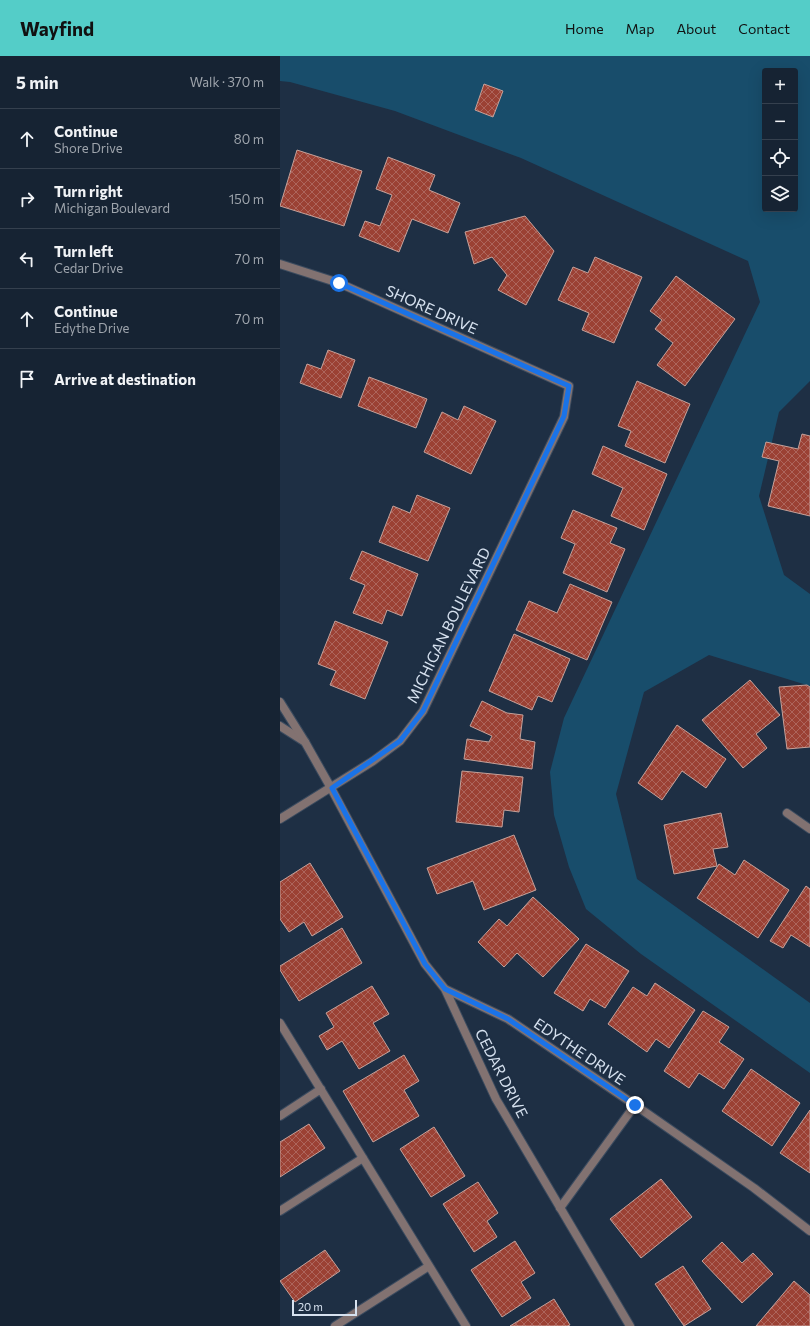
<!DOCTYPE html>
<meta charset="utf-8">
<style>
:root{--surface:#162333;--page:#232f3f;--text:#f1f3f6;--muted:#9ea4ac;--line:#35404e;--accent:#54cdc8}
body{margin:0;font-family:Commissioner,sans-serif;background:var(--page);color:var(--text)}
.controls{position:absolute;right:12px;top:12px;display:grid;overflow:hidden;border-radius:4px;box-shadow:0 4px 16px #0002}
.controls button{width:36px;height:36px;display:grid;place-items:center;padding:0;border:0;border-bottom:1px solid var(--line);background:var(--surface);color:var(--text);font:20px sans-serif}
.scale{position:absolute;left:12px;bottom:10px;width:65px;box-sizing:border-box;padding-left:4px;border:2px solid #d6e1ef;border-top:0;font-size:11px;line-height:14px;white-space:nowrap;color:#d6e1ef;-webkit-text-stroke:3px #1e2f44;paint-order:stroke}
.stop{position:absolute;width:12px;height:12px;margin:-9px;border:3px solid #1a73e8;border-radius:50%;background:#fff}
.stop.end{background:#1a73e8;border-color:#fff;box-shadow:0 1px 4px #0008}
.list{margin:0;padding:0;list-style:none}
h2{display:flex;justify-content:space-between;align-items:center;height:52px;margin:0;padding:0 16px;font-size:17px}
h2 small{font-size:13px;font-weight:400;color:var(--muted)}
.list li{display:grid;grid-template-columns:26px 1fr auto;gap:12px;align-items:center;box-sizing:border-box;height:60px;padding:0 16px;border-top:1px solid var(--line)}
.list b{display:block;font-size:15px;white-space:nowrap}
.list p{margin:0;font-size:13px;white-space:nowrap;color:var(--muted)}
.list em{font-size:13px;font-style:normal;color:var(--muted)}
.icon{flex:none;width:22px;height:22px;fill:none;stroke:currentColor;stroke-width:2;stroke-linecap:round;stroke-linejoin:round}
.map{position:relative;flex:none;width:530px;height:1270px;overflow:hidden}
header{display:flex;align-items:center;gap:24px;box-sizing:border-box;height:56px;padding:0 20px;background:var(--accent);color:#111}
header strong{font-size:19px}
nav{display:flex;gap:22px;margin-inline-start:auto;font-size:14px}
main{display:flex}
aside{flex:1;background:var(--surface)}
.map>svg:first-child{display:block}
.water{fill:#184d6b;fill-rule:evenodd}
.building{fill:url(#building-cross-hatch);stroke:#c5a19a}
.lines{fill:none;stroke-linecap:round;stroke-linejoin:round}
.service-casing{stroke:#3b4b5f;stroke-width:10}
.minor-casing{stroke:#3b4b5f;stroke-width:10}
.service{stroke:#827271;stroke-width:8}
.minor{stroke:#827271;stroke-width:8}
.route{stroke:#1a73e8;stroke-width:5}
.labels{text-anchor:middle;dominant-baseline:central;stroke-width:4;stroke-linejoin:round;paint-order:stroke}
.street-label{font-size:15px;fill:#d6e1ef;stroke:#1e2f44}
</style>
<header>
<strong>Wayfind</strong>
<nav><a>Home</a><a>Map</a><a>About</a><a>Contact</a></nav>
</header>
<main>
<aside>
<h2>5 min<small>Walk · 370 m</small></h2>
<ul class="list">
<li><svg class="icon" aria-label="ahead" viewBox="0 0 24 24"><path d="M12 20V5M6 11l6-6 6 6"/></svg><div><b>Continue</b><p>Shore Drive</p></div><em>80 m</em></li>
<li><svg class="icon" aria-label="right" viewBox="0 0 24 24"><path d="M7 20v-9h11M14 6l5 5-5 5"/></svg><div><b>Turn right</b><p>Michigan Boulevard</p></div><em>150 m</em></li>
<li><svg class="icon" aria-label="left" viewBox="0 0 24 24"><path d="M17 20v-9H6M10 6l-5 5 5 5"/></svg><div><b>Turn left</b><p>Cedar Drive</p></div><em>70 m</em></li>
<li><svg class="icon" aria-label="ahead" viewBox="0 0 24 24"><path d="M12 20V5M6 11l6-6 6 6"/></svg><div><b>Continue</b><p>Edythe Drive</p></div><em>70 m</em></li>
<li><svg class="icon" aria-label="arrive" viewBox="0 0 24 24"><path d="M6 21V4h12l-3 4 3 4H6"/></svg><div><b>Arrive at destination</b></div></li>
</ul>
</aside>
<div class="map">
<svg width="530" height="1270" viewBox="0 0 530 1270">
<defs>
<pattern id="building-cross-hatch" width="8" height="8" patternUnits="userSpaceOnUse"><rect width="8" height="8" fill="#9b4134"/><path d="M0 0l8 8M0 8l8-8" fill="none" stroke="#ad655c"/></pattern>
</defs>
<rect width="100%" height="100%" fill="#1e2f44"/>
<path class="water" d="M0,0H530V325L499,356L479,440L504,519L530,538V630L429,599L364,636L336,738L357,823L530,947V1017L361,898L306,853L289,811L274,759L270,716L284,662L480,246L468,205L241,102L115,55L10,26L0,25ZM485,15H515V153H485Z"/>
<path class="building" d="M204,28L223,35L213,61L195,54Z
M17,94L82,115L64,170L0,150Z
M108,101L155,119L149,134L180,147L168,177L132,163L119,196L79,180L85,165L100,170L112,139L96,133Z
M245,160L274,195L246,249L218,234L227,219L212,201L194,208L185,176Z
M315,201L362,221L334,287L302,274L309,257L278,244L293,211L308,217Z
M396,220L455,263L405,330L377,309L393,287L375,273L382,264L370,255Z
M48,294L75,304L61,342L20,327L27,308L41,313Z
M89,321L147,343L136,372L78,350Z
M357,325L410,348L385,407L345,390L351,375L338,370Z
M184,350L216,365L191,418L144,396L162,356L178,364Z
M522,378L530,380V460L488,450L499,405L482,401L486,386L518,393Z
M323,390L387,418L364,474L331,460L343,432L312,418Z
M137,439L170,452L148,505L99,486L113,450L130,457Z
M293,454L337,472L330,487L345,493L327,536L283,517L295,488L281,482Z
M82,495L138,518L122,560L107,554L102,568L73,557L85,529L70,523Z
M290,528L332,546L307,604L236,574L249,545L277,557Z
M55,565L108,586L85,643L50,629L56,615L38,608Z
M234,578L290,603L272,646L258,640L252,654L209,635Z
M470,624L500,659L476,678L487,692L463,712L422,664Z
M527,629L530,631V691L507,693L499,631Z
M202,645L227,657L243,659L240,683L255,686L252,713L184,703L187,683L209,686L212,680L190,670Z
M397,669L446,703L426,732L402,715L382,744L358,727Z
M182,715L243,721L239,756L224,754L222,771L176,766Z
M441,757L448,791L433,793L437,810L394,818L384,769Z
M234,779L256,834L204,854L193,825L157,838L147,812Z
M464,804L509,834L478,882L417,842L439,808L455,819Z
M30,807L63,861L32,880L24,866L9,876L0,863V826Z
M526,830L530,833V891L511,879L503,892L490,885Z
M253,841L299,883L263,921L237,897L224,911L198,886L219,863L227,870Z
M62,872L82,907L19,945L0,914V910Z
M306,888L349,915L325,952L310,943L303,955L274,937Z
M375,927L415,954L389,992L376,983L367,996L328,968L353,931L367,940Z
M92,930L109,958L93,967L110,995L79,1013L62,985L47,994L39,980L54,971L46,957Z
M423,955L449,971L439,986L464,1003L444,1033L419,1017L409,1032L384,1015Z
M124,999L139,1025L124,1034L139,1060L93,1086L63,1035Z
M471,1013L520,1047L492,1090L442,1055Z
M530,1054V1117L500,1097Z
M29,1068L45,1092L0,1121V1086Z
M154,1071L185,1120L151,1141L120,1093Z
M381,1123L412,1161L361,1202L330,1163Z
M198,1126L218,1157L207,1165L217,1181L194,1196L163,1148Z
M235,1185L255,1217L241,1226L251,1242L222,1261L191,1214Z
M442,1186L462,1207L473,1197L493,1218L462,1247L422,1205Z
M45,1194L60,1215L15,1246L0,1225Z
M403,1210L431,1253L404,1270L375,1228Z
M514,1225L530,1239V1270H476Z
M274,1243L290,1269L287,1270H230Z"/>
<g class="lines">
<defs>
<path id="service" d="M0,670L25,686L51,732
M0,967L186,1270
M0,1060L41,1033
M280,1152L355,1049
M0,1155L83,1102
M55,1270L149,1210"/>
<path id="minor" d="M0,208L59,227L289,330L284,361L143,655L120,685L93,705L0,763
M0,646L25,686
M51,732L145,908L165,933L216,1043L350,1270
M507,757L530,773
M165,933L228,963L355,1049L474,1132L530,1175"/>
</defs>
<use href="#service" class="service-casing"/>
<use href="#minor" class="minor-casing"/>
<use href="#service" class="service"/>
<use href="#minor" class="minor"/>
</g>
<g class="lines">
<path class="route" d="M59,227L289,330L284,360L143,655L120,685L52,732L145,908L165,933L228,963L355,1049"/>
</g>
<g class="labels">
<g class="street-label">
<text transform="translate(152 253) rotate(24)">SHORE DRIVE</text>
<text transform="translate(168 569) rotate(-64)">MICHIGAN BOULEVARD</text>
<text transform="translate(300 995) rotate(34)">EDYTHE DRIVE</text>
<text transform="translate(222 1017) rotate(63)">CEDAR DRIVE</text>
</g>
</g>
</svg>
<div class="controls">
<button>+</button>
<button>−</button>
<button><svg class="icon" aria-label="locate" viewBox="0 0 24 24"><circle cx="12" cy="12" r="6"/><path d="M12 2v4M12 18v4M2 12h4M18 12h4"/></svg></button>
<button><svg class="icon" aria-label="layers" viewBox="0 0 24 24"><path d="M12 4l9 5-9 5-9-5zM3 14l9 5 9-5"/></svg></button>
</div>
<div class="scale">20 m</div>
<div class="stop" style="left:59px;top:227px"></div>
<div class="stop end" style="left:355px;top:1049px"></div>
</div>
</main>
